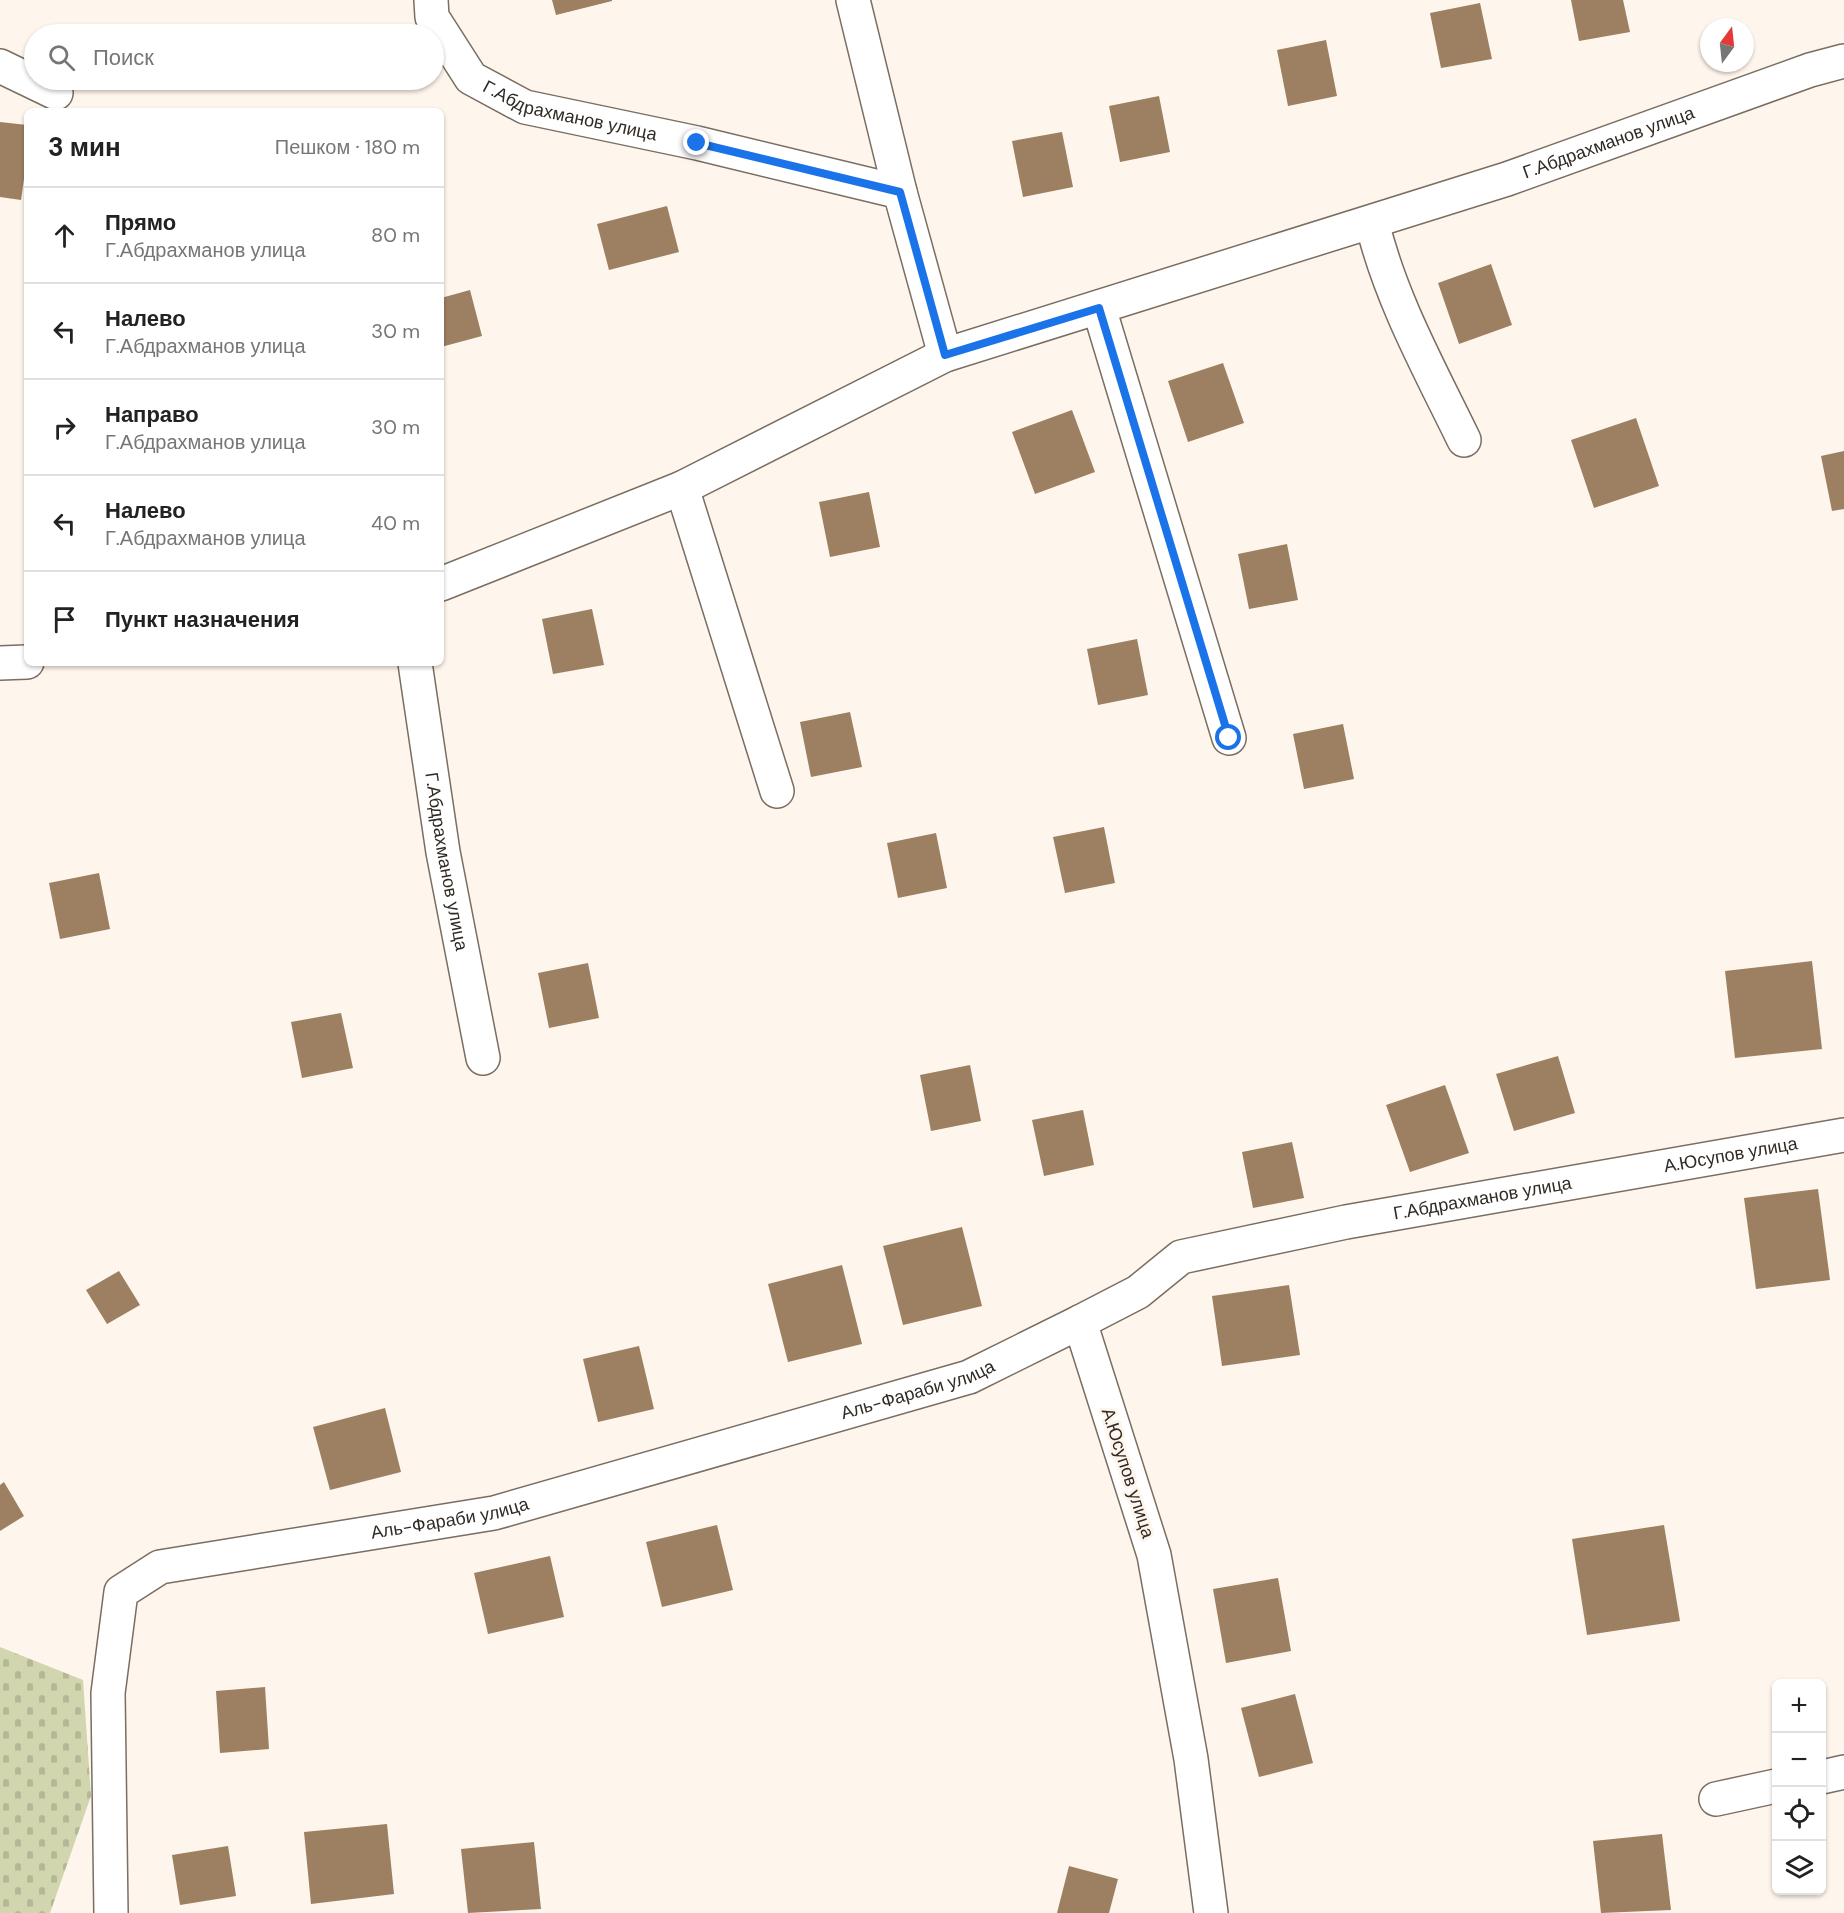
<!DOCTYPE html>
<html lang="ru">
<meta charset="utf-8">
<style>
:root{--surface:#fff;--page:#f6f6f6;--text:#222;--muted:#767676;--line:#e0e0e0}
body{margin:0;font-family:"DM Sans",sans-serif;background:var(--page);color:var(--text)}
.controls{position:absolute;right:18px;bottom:18px;display:grid;overflow:hidden;border-radius:9px;box-shadow:0 2px 4px #0004}
.controls button{width:54px;height:54px;display:grid;place-items:center;padding:0;border:0;border-bottom:2px solid var(--line);background:var(--surface);color:var(--text);font:30px sans-serif}
.compass{position:absolute;left:1700px;top:18px;width:54px;height:54px;border-radius:50%;background:var(--surface);box-shadow:0 2px 4px #0004;rotate:15deg}
.stop{position:absolute;width:18px;height:18px;margin:-14px;border:4px solid #1a73e8;border-radius:50%;background:#fff}
.stop.end{background:#1a73e8;border-color:#fff;box-shadow:0 2px 6px #0008}
.list{margin:0;padding:0;list-style:none}
h2{display:flex;justify-content:space-between;align-items:center;height:78px;margin:0;padding:0 24px;font-size:26px}
h2 small{font-size:20px;font-weight:400;color:var(--muted)}
.list li{display:grid;grid-template-columns:39px 1fr auto;gap:18px;align-items:center;box-sizing:border-box;height:96px;padding:0 24px;border-top:2px solid var(--line)}
.list b{display:block;font-size:22px;white-space:nowrap}
.list p{margin:0;font-size:20px;white-space:nowrap;color:var(--muted)}
.list em{font-size:20px;font-style:normal;color:var(--muted)}
.icon{flex:none;width:33px;height:33px;fill:none;stroke:currentColor;stroke-width:2;stroke-linecap:round;stroke-linejoin:round}
.map{position:relative;flex:none;width:1844px;height:1913px;overflow:hidden}
.search{position:absolute;background:var(--surface);box-shadow:0 2px 4px #0004;left:24px;top:24px;width:420px;height:66px;display:flex;align-items:center;gap:15px;box-sizing:border-box;padding:0 21px;border-radius:33px;color:var(--muted);font-size:22px}
.panel{position:absolute;background:var(--surface);box-shadow:0 2px 4px #0004;left:24px;top:108px;width:420px;height:558px;border-radius:9px}
.map>svg:first-child{display:block}
.cemetery{fill:url(#cemetery-stones)}
.building{fill:#9d7f61}
.lines{fill:none;stroke-linecap:round;stroke-linejoin:round}
.street-casing{stroke:#7a6d61;stroke-width:36}
.street{stroke:#fff;stroke-width:33}
.route{stroke:#1a73e8;stroke-width:8}
.labels{text-anchor:middle;dominant-baseline:central;stroke-width:6;stroke-linejoin:round;paint-order:stroke}
.street-label{font-size:18px;fill:#302a25;stroke:#fef5ec}
</style>
<div class="map">
<svg width="1844" height="1913" viewBox="0 0 1844 1913">
<defs>
<pattern id="cemetery-stones" width="16" height="16" patternUnits="userSpaceOnUse" patternTransform="scale(1.5)"><rect width="16" height="16" fill="#d1d6ae"/><path d="M2 7V4a2 2 0 0 1 4 0v3zM10 15v-3a2 2 0 0 1 4 0v3z" fill="#b4b896"/></pattern>
</defs>
<rect width="100%" height="100%" fill="#fef5ec"/>
<path class="cemetery" d="M0,1647L83,1680L91,1796L50,1913H0Z"/>
<path class="building" d="M552,0H612V1L556,15Z
M1571,0H1623L1630,32L1579,41Z
M1480,3L1492,59L1441,68L1430,13Z
M1326,40L1337,96L1288,106L1277,50Z
M1159,96L1170,152L1120,162L1109,106Z
M0,122L27,125V158L21,200L0,197Z
M1062,132L1073,187L1023,197L1012,141Z
M667,206L679,252L609,270L597,224Z
M1491,264L1512,325L1459,344L1438,283Z
M470,290L482,336L441,347V298Z
M1223,363L1244,423L1188,442L1168,381Z
M1072,410L1095,472L1035,494L1012,432Z
M1636,418L1659,486L1594,508L1571,440Z
M1844,451V509L1832,511L1821,456Z
M869,492L880,547L830,557L819,502Z
M1287,544L1298,600L1249,609L1238,554Z
M592,609L604,665L553,674L542,619Z
M1137,639L1148,695L1098,705L1087,649Z
M850,712L862,767L811,777L800,722Z
M1343,724L1354,779L1304,789L1293,734Z
M1104,827L1115,883L1065,893L1053,837Z
M936,833L947,888L898,898L887,843Z
M99,873L110,929L60,939L49,883Z
M1812,961L1822,1049L1735,1058L1725,971Z
M588,963L599,1018L549,1028L538,973Z
M341,1013L353,1068L302,1078L291,1022Z
M1558,1056L1575,1113L1514,1131L1496,1074Z
M970,1065L981,1121L931,1131L920,1075Z
M1445,1085L1469,1153L1410,1172L1386,1105Z
M1083,1110L1094,1165L1044,1176L1032,1120Z
M1292,1142L1304,1198L1253,1208L1242,1152Z
M1818,1189L1830,1280L1756,1289L1744,1198Z
M962,1227L982,1306L903,1325L883,1246Z
M842,1265L862,1344L788,1362L768,1284Z
M119,1271L140,1305L107,1324L86,1290Z
M1289,1285L1300,1355L1222,1366L1212,1296Z
M639,1346L654,1409L598,1422L583,1359Z
M385,1408L401,1472L330,1490L313,1427Z
M4,1482L24,1516L0,1531V1485Z
M717,1525L733,1590L662,1607L646,1542Z
M1664,1525L1680,1621L1587,1635L1572,1539Z
M550,1556L564,1617L488,1634L474,1573Z
M1278,1578L1291,1651L1226,1663L1213,1589Z
M265,1687L269,1749L220,1753L216,1691Z
M1295,1694L1313,1763L1259,1777L1241,1708Z
M387,1824L394,1894L311,1904L304,1832Z
M1662,1834L1671,1910L1601,1913L1593,1841Z
M534,1842L541,1909L468,1913L461,1849Z
M228,1846L236,1896L180,1905L172,1855Z
M1069,1866L1118,1879L1109,1913H1057Z"/>
<g class="lines">
<defs>
<g id="street">
<path id="s1" d="M431,0L432,17L471,78L525,107L697,143L900,192L945,355"/>
<path d="M853,0L900,192"/>
<path d="M0,66L56,93"/>
<path d="M1372,222C1390,298 1430,370 1464,440"/>
<path d="M1099,308L1229,738"/>
<path d="M682,488L777,791"/>
<path id="s2" d="M441,584L682,488L945,355L1507,179L1810,70L1844,61"/>
<path d="M0,663L27,662"/>
<path id="s3" d="M415,663L443,852L483,1058"/>
<path d="M1822,1777L1844,1772"/>
<path d="M1716,1799L1776,1786"/>
<path id="s4" d="M111,1913L108,1693L121,1592L160,1567L494,1513L969,1377L1080,1322"/>
<path id="s5" d="M1211,1913L1191,1759L1154,1555L1080,1322L1138,1292L1181,1257L1346,1222L1844,1135"/>
</g>
</defs>
<use href="#street" class="street-casing"/>
<use href="#street" class="street"/>
</g>
<g class="lines">
<path class="route" d="M697,143L900,192L945,355L1099,308L1229,738"/>
</g>
<g class="labels">
<g class="street-label">
<text stroke="none"><textPath href="#s1" startOffset="195">Г.Абдрахманов улица</textPath></text>
<text stroke="none"><textPath href="#s2" startOffset="1251">Г.Абдрахманов улица</textPath></text>
<text stroke="none"><textPath href="#s3" startOffset="201">Г.Абдрахманов улица</textPath></text>
<text stroke="none"><textPath href="#s5" startOffset="1287">А.Юсупов улица</textPath></text>
<text stroke="none"><textPath href="#s5" startOffset="1035">Г.Абдрахманов улица</textPath></text>
<text stroke="none"><textPath href="#s4" startOffset="1148">Аль-Фараби улица</textPath></text>
<text transform="translate(1128 1473) rotate(72)">А.Юсупов улица</text>
<text stroke="none"><textPath href="#s4" startOffset="662">Аль-Фараби улица</textPath></text>
</g>
</g>
</svg>
<div class="controls">
<button>+</button>
<button>−</button>
<button><svg class="icon" aria-label="locate" viewBox="0 0 24 24"><circle cx="12" cy="12" r="6"/><path d="M12 2v4M12 18v4M2 12h4M18 12h4"/></svg></button>
<button><svg class="icon" aria-label="layers" viewBox="0 0 24 24"><path d="M12 4l9 5-9 5-9-5zM3 14l9 5 9-5"/></svg></button>
</div>
<svg class="compass" viewBox="-18 -18 36 36"><path d="M0-13l5 13h-10z" fill="#e53935"/><path d="M0 13l5-13h-10z" fill="#767676"/></svg>
<div class="stop" style="left:1229px;top:738px"></div>
<div class="stop end" style="left:697px;top:143px"></div>
<div class="search"><svg class="icon" aria-label="search" viewBox="0 0 24 24"><circle cx="10" cy="10" r="6"/><path d="M15 15l6 6"/></svg>Поиск</div>
<section class="panel">
<h2>3 мин<small>Пешком · 180 m</small></h2>
<ul class="list">
<li><svg class="icon" aria-label="ahead" viewBox="0 0 24 24"><path d="M12 20V5M6 11l6-6 6 6"/></svg><div><b>Прямо</b><p>Г.Абдрахманов улица</p></div><em>80 m</em></li>
<li><svg class="icon" aria-label="left" viewBox="0 0 24 24"><path d="M17 20v-9H6M10 6l-5 5 5 5"/></svg><div><b>Налево</b><p>Г.Абдрахманов улица</p></div><em>30 m</em></li>
<li><svg class="icon" aria-label="right" viewBox="0 0 24 24"><path d="M7 20v-9h11M14 6l5 5-5 5"/></svg><div><b>Направо</b><p>Г.Абдрахманов улица</p></div><em>30 m</em></li>
<li><svg class="icon" aria-label="left" viewBox="0 0 24 24"><path d="M17 20v-9H6M10 6l-5 5 5 5"/></svg><div><b>Налево</b><p>Г.Абдрахманов улица</p></div><em>40 m</em></li>
<li><svg class="icon" aria-label="arrive" viewBox="0 0 24 24"><path d="M6 21V4h12l-3 4 3 4H6"/></svg><div><b>Пункт назначения</b></div></li>
</ul>
</section>
</div>
